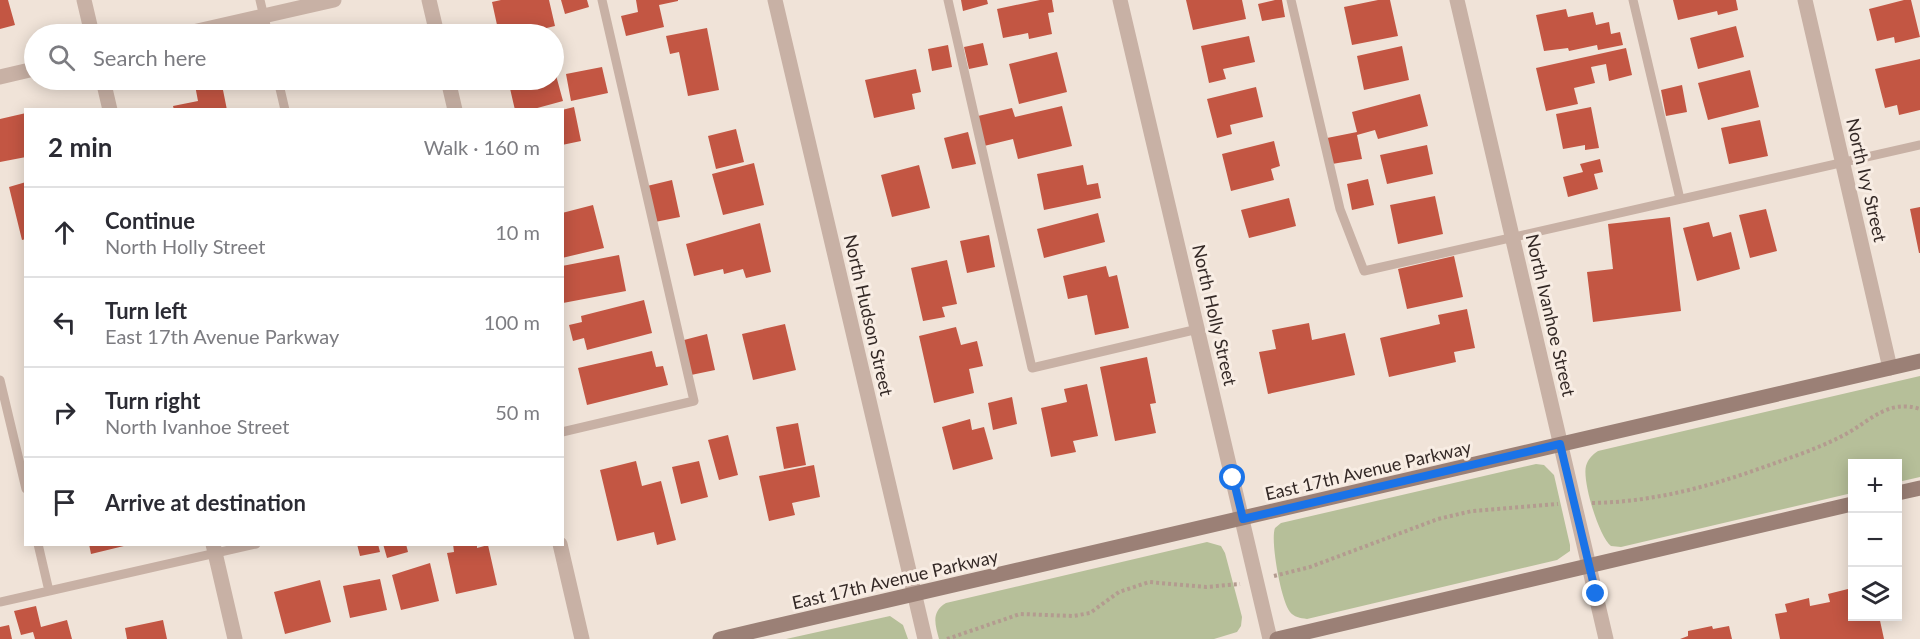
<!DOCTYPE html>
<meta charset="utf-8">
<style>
:root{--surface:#fff;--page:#f7f7f7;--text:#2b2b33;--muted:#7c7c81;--line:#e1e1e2}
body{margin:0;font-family:Lato,sans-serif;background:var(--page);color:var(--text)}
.controls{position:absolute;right:18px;bottom:18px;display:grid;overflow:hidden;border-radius:0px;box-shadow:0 3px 15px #0003}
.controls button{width:54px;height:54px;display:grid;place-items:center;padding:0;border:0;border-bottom:2px solid var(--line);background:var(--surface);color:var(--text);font:30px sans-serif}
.stop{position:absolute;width:18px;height:18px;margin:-14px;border:4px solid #1a73e8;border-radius:50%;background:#fff}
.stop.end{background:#1a73e8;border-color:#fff;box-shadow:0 2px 6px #0008}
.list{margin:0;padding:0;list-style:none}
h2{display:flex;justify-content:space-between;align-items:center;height:78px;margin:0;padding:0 24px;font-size:26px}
h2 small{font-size:20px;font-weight:400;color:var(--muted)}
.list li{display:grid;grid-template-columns:39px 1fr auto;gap:18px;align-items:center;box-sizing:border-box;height:90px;padding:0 24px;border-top:2px solid var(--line)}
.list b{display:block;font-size:22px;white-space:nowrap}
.list p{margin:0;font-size:20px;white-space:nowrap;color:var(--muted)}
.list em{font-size:20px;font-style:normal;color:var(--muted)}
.icon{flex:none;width:33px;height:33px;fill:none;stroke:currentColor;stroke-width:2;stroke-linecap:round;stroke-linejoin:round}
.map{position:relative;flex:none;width:1920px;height:639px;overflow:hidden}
.search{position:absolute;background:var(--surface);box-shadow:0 3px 15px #0003;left:24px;top:24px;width:540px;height:66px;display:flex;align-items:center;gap:15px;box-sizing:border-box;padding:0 21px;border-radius:33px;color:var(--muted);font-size:22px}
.panel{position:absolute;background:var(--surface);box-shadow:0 3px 15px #0003;left:24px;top:108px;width:540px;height:438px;border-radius:0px}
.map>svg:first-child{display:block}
.green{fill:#b6bf99}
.building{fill:#c35643}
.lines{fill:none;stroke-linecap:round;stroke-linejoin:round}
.path{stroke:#b39b8f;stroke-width:4;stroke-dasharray:3 3;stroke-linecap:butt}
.lane{stroke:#c8b1a5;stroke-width:9}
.street{stroke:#c8b1a5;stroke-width:15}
.secondary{stroke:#9b8076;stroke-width:15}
.route{stroke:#1a73e8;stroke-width:8}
.labels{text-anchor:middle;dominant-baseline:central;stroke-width:6;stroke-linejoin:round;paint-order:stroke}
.street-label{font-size:18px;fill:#342926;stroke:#f8ede4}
</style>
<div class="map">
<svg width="1920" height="639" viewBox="0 0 1920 639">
<rect width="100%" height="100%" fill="#f0e3d8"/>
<path class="green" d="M1920,376V477L1898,482V464H1852V493L1621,547L1611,546C1599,537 1582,481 1586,466C1588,459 1592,455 1598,451Z
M1536,464L1544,465L1554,475L1570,545V551L1557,560L1307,619C1300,618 1294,617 1290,612C1281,601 1270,540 1275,528L1281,523Z
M1207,542L1221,546L1225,553L1242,617L1241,626L1237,632L1214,639H939C935,624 931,612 946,603Z
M890,616L903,625L908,639H786Z"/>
<path class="building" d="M0,0H8L15,25L0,29Z
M501,0H549L555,26L534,31L535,34H499L492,2Z
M561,0H587L589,7L565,14Z
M636,0H678V1L659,5L664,27L626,36L621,16L638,12Z
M961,0H987L988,4L963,11Z
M1040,0H1052L1054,12L1048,13L1052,34L1029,39L1028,33L1003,38L997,9Z
M1186,0H1242L1246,19L1193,30Z
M1275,0H1282L1285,17L1262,21L1258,4Z
M1378,0H1390L1398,36L1352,45L1344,7Z
M1673,0H1736L1738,10L1718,15L1717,11L1678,20Z
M1904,0H1911L1920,37L1895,43L1894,37L1877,41L1869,9Z
M1566,9L1568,17L1593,12L1596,25L1609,22L1611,34L1620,32L1623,45L1598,50L1597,45L1569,51L1568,48L1544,51L1536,15Z
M1736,26L1744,57L1698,69L1690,38Z
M707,28L719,90L688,96L679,52L670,54L666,36Z
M1249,36L1255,62L1223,69L1226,79L1209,83L1201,46Z
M983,43L988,65L969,69L964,47Z
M948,45L952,67L932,71L928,49Z
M1402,46L1409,80L1364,90L1357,56Z
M1626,48L1632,75L1609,81L1606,64L1591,67L1595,83L1574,88L1578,104L1546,111L1536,68Z
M1057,52L1067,92L1019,104L1009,64Z
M1920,59V110L1899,115L1897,105L1885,108L1875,69Z
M602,67L608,93L571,101L566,74Z
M554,68L563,101L530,110H515L508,80H554Z
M916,69L921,92L912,94L915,109L874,118L865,80Z
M1750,70L1759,107L1708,120L1698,83Z
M194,80H221L227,110H174L173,106L198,101Z
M1682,85L1687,112L1666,116L1661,90Z
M1256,87L1263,117L1230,125L1232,134L1217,138L1207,99Z
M1420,94L1428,126L1378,139L1375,130L1357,135L1362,159L1332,164L1327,138L1357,132L1352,112Z
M1062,106L1072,146L1018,159L1013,139L984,146L978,116L1012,108L1015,117Z
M574,107L581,141L562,145V110Z
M1591,107L1599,148L1585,150V145L1563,149L1556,114Z
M26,113V157L0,162V119Z
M1760,120L1768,156L1729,164L1721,128Z
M736,129L744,162L716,169L708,136Z
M968,132L976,164L952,169L944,138Z
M1274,141L1280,166L1271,169L1274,180L1231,191L1222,154Z
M1427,145L1433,174L1387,184L1380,155Z
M1600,159L1603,172L1594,174L1598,189L1568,197L1563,177L1583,172L1580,164Z
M754,163L764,205L723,215L712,174Z
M919,165L930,208L892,217L881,175Z
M1083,165L1087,185L1098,183L1101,198L1044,210L1037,174Z
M1368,179L1374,205L1352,210L1347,184Z
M672,180L680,217L655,222L647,186Z
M26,182V239L22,240L9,187Z
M1435,196L1443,234L1398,244L1390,205Z
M1289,198L1296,226L1249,238L1241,210Z
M593,205L604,248L562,258V213Z
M1920,207V253H1919L1910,209Z
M1766,209L1777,251L1750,258L1739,215Z
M1098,213L1105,242L1044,258L1037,229Z
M1670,217L1681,311L1593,322L1587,272L1613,269L1608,224Z
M1709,222L1713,237L1731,232L1740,269L1697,281L1683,228Z
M760,223L771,272L746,278L743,269L724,274L723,269L694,276L686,244Z
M989,235L995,267L967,273L960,241Z
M619,255L626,291L563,303L562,266Z
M1454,256L1463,297L1407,309L1398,269Z
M947,260L957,304L942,307L945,317L923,321L911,268Z
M1106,266L1109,277L1117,275L1129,328L1095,335L1087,295L1068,299L1063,276Z
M644,300L652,333L587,350L584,338L573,341L569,325L582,322L581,316Z
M1467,309L1475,348L1454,352L1456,362L1389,377L1380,338L1440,324L1438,315Z
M1309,323L1312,340L1345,333L1355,375L1268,394L1259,352L1276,349L1272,330Z
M785,324L796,370L753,380L742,334Z
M956,327L961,345L977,341L983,366L969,369L974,393L934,403L919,336Z
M707,334L715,370L691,375L684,340Z
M652,351L656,367L663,366L668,385L587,405L578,368Z
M1147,357L1156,403L1150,404L1156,433L1115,441L1100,367Z
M1087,384L1098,436L1073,441L1076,452L1051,457L1041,408L1067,402L1064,389Z
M1012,397L1017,424L993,430L988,403Z
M970,419L972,430L984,427L993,459L953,470L942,427Z
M798,423L806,465L784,469L776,427Z
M728,435L738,475L719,480L708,440Z
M636,461L642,486L661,481L676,540L657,545L654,532L617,541L600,470Z
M699,461L708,497L681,504L672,467Z
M814,465L820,497L792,503L795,515L769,521L759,476Z
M89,544H128V545L91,554Z
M357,544H378L380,552L360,556Z
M383,544H406L408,552L387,558Z
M453,544H477V548L488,545L497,585L456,594L447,553L454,552Z
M430,563L439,601L401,610L392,575Z
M380,579L387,610L350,618L343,586Z
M320,580L331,622L285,634L274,592Z
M1852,588V616H1879L1884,639H1780L1775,614L1787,612L1785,604L1809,598L1810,606L1830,602L1828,594Z
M36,606L41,627L67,620L72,639H35L33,632L21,635L14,611Z
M163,620L167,639H127L125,628Z
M9,625L12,639H0V627Z
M1712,626L1713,629L1729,626L1732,639H1680L1688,636V631Z"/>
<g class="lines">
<path class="path" d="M1592,503C1655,502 1711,486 1770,465C1795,456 1822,447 1846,434C1871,420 1889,399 1920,409
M1274,576L1310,567L1438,519L1472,511L1558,504
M947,639L1020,614L1073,616L1090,613L1119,592L1149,582L1206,587L1240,584"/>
<path class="lane" d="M260,0L268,34
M948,0L1032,368L1198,329
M1291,0L1340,209L1364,271L1920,145
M1633,0L1680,199
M278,80L285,110
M0,380L26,489
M562,432L694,401L602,0
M49,591L256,544
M0,602L49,591L38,544"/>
<path class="street" d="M84,0L92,34
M429,0L437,34
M775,0L925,639
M1120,0L1270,639
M1457,0L1606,639
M1805,0L1890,368
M184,34L334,0
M0,77L34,69
M103,80L110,110
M448,80L455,110
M213,544L235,639
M560,544L582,639"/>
<path class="secondary" d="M1898,493L1920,488
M720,639L1920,361
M1277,639L1852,504"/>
</g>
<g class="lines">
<path class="route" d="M1233,478L1243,519L1560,444L1596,594"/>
</g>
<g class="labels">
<g class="street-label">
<text transform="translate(1867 180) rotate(77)">North Ivy Street</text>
<text transform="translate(869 315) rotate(77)">North Hudson Street</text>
<text transform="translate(1215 315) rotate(77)">North Holly Street</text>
<text transform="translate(1551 315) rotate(77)">North Ivanhoe Street</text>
<text transform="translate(1368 470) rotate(-13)">East 17th Avenue Parkway</text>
<text transform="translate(895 579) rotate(-13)">East 17th Avenue Parkway</text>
</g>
</g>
</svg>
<div class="controls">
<button>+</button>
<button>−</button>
<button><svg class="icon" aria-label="layers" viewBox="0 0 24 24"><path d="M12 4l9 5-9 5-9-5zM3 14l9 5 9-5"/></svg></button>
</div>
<div class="stop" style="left:1233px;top:478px"></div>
<div class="stop end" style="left:1596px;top:594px"></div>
<div class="search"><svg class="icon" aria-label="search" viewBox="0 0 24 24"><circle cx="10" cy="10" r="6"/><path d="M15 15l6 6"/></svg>Search here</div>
<section class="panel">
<h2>2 min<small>Walk · 160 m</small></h2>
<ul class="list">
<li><svg class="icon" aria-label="ahead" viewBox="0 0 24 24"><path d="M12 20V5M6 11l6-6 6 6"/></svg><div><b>Continue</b><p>North Holly Street</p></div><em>10 m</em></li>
<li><svg class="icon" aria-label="left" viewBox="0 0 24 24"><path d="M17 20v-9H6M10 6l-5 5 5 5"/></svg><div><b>Turn left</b><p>East 17th Avenue Parkway</p></div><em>100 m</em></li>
<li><svg class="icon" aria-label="right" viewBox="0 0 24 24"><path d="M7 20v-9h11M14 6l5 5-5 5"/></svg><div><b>Turn right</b><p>North Ivanhoe Street</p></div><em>50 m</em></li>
<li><svg class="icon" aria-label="arrive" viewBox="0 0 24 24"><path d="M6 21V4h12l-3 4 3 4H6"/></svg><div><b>Arrive at destination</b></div></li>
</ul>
</section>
</div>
